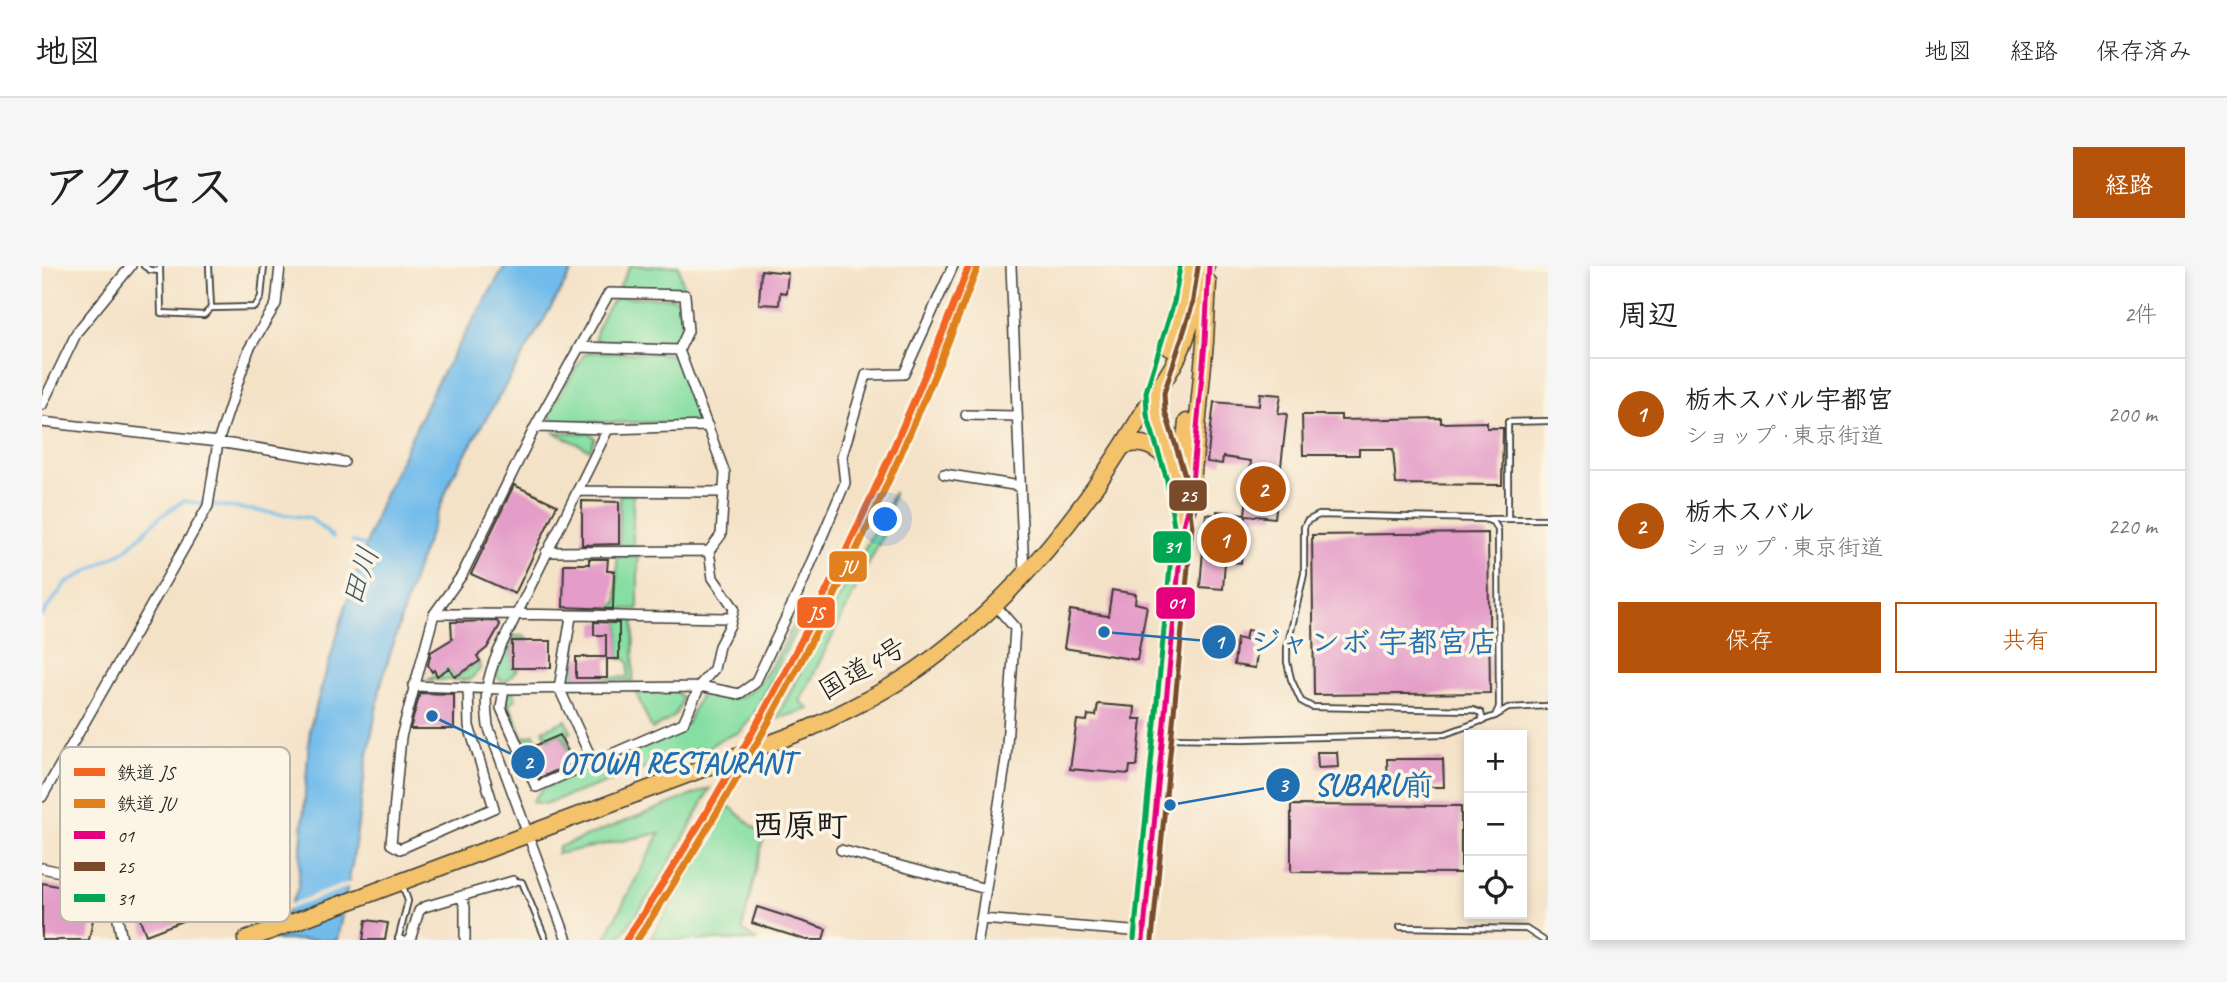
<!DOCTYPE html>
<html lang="ja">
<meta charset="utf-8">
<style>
:root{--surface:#fff;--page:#f6f6f6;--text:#202124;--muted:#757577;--line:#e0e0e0;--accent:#b45309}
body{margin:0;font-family:Caveat,"Klee One",sans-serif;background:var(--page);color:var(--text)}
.controls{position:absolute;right:21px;bottom:21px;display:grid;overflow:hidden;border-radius:0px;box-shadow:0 4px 10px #0003}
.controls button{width:63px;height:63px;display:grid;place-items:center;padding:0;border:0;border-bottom:2px solid var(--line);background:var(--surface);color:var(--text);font:35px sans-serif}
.you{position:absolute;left:844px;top:254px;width:24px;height:24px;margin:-18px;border:5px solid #fff;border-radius:50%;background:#1a73e8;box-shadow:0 0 0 10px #1a73e833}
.badge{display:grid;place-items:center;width:46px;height:46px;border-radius:50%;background:var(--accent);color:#fff;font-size:23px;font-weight:700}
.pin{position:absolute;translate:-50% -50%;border:4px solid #fff;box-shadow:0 2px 7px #0006}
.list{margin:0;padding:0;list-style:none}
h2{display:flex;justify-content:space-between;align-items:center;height:91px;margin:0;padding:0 28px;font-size:30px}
h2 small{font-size:23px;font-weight:400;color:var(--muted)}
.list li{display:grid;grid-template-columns:46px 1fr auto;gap:21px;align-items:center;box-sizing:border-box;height:112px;padding:0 28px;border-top:2px solid var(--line)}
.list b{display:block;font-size:26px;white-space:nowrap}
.list p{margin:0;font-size:23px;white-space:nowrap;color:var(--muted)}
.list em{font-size:23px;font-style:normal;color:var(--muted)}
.actions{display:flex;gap:14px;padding:21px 28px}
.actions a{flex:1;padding:16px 0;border:2px solid var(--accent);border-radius:0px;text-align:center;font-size:24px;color:var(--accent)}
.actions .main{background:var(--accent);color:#fff}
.icon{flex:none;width:38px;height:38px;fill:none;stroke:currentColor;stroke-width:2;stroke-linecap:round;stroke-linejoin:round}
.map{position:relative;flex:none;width:1506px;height:674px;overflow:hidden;border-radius:0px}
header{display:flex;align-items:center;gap:42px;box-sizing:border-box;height:98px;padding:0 35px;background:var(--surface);border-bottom:2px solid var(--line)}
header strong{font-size:33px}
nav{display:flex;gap:38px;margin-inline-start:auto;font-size:24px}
.intro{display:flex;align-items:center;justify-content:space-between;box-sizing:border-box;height:168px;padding:0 42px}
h1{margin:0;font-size:49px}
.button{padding:18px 32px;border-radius:0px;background:var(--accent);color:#fff;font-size:24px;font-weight:700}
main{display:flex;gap:42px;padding:0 42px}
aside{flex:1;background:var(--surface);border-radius:0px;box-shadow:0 4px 10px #0003}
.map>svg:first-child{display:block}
.green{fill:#86dea3;stroke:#517d60;stroke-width:2}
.water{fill:#72bceb;stroke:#476c84;stroke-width:2}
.pier{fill:#f4e2c7}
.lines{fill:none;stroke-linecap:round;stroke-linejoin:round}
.stream{stroke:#72bceb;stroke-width:3.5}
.building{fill:#e49cc8}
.lane-casing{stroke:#3c3a36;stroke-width:8}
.street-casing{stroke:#3c3a36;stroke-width:12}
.highway-casing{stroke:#3c3a36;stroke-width:19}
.lane{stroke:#fff;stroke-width:4.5}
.street{stroke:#fff;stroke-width:9}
.highway{stroke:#f3c26a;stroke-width:16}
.bus-1-casing{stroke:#fcf5e5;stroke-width:10}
.bus-2-casing{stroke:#fcf5e5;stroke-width:10}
.bus-3-casing{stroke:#fcf5e5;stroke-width:10}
.bus-1{stroke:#e5007d;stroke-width:5}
.bus-2{stroke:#7a4b2a;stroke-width:5}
.bus-3{stroke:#00a651;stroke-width:5}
.rail-1-casing{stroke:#fcf5e5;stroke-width:12}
.rail-2-casing{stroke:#fcf5e5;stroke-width:12}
.rail-1{stroke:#f26522;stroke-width:7}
.rail-2{stroke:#e0801e;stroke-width:7}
.labels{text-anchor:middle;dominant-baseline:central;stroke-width:7;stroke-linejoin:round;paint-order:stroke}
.street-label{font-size:28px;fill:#1c1c1c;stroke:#fcf5e5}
.water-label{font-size:30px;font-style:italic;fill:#3e5c6f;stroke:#fcf5e5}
.quarter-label{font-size:32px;font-weight:bold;fill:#1c1c1c;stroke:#fcf5e5}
.key{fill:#fcf5e5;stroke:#b9b4a9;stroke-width:2}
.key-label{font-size:19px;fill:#1c1c1c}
.leader{fill:none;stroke:#1f6fb2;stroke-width:2.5}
.callout-dot{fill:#1f6fb2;stroke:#fcf5e5;stroke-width:2.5}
.mark-label{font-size:21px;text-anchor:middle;font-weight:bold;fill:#fff}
.callout-label{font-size:30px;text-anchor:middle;font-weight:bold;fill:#1f6fb2;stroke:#fcf5e5;stroke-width:7;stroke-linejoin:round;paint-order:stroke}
.line-badge{stroke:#fcf5e5;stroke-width:2.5}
.badge-label{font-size:19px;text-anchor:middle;font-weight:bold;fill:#fff}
</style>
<header>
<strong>地図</strong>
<nav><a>地図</a><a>経路</a><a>保存済み</a></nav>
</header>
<div class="intro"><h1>アクセス</h1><a class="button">経路</a></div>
<main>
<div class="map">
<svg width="1506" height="674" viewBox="0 0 1506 674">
<rect width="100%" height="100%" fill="#fcf5e5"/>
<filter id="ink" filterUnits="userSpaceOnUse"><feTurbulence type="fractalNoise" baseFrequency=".0143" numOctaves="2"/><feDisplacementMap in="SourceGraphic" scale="14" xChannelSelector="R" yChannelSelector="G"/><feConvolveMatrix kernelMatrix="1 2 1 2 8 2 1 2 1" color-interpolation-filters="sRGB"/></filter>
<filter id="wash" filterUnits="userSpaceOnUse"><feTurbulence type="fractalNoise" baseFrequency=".00686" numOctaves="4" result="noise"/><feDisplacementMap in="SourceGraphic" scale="28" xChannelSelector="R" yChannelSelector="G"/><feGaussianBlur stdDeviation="1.57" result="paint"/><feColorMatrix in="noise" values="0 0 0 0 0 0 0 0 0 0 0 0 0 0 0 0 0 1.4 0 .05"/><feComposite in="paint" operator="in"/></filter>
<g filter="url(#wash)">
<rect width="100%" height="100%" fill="#f4e2c7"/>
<path class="green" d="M588,0H637L642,24L577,22Z
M576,31L632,32L638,36C639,56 645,65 629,79L558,77L553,72C557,58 564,38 576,31Z
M549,86L629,88L634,91L658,151L654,157L511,156L507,147L542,89Z
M511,166L548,167L553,172L548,184Z
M852,226L840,271L758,435L767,443L734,453Z
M578,228H591V281L577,280Z
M575,290H596V343H545L575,338Z
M758,344L762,348L712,448L698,466L677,474L659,487L642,489L502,538L490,536L500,523L645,458L660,425C670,427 687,434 697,431C722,425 748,367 758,344Z
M592,353L591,415H532L522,409L531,361L533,360L534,412L586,411L587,397L584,393H577V355Z
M469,370H482L486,374L470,375V402H477L465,415H459L454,408Z
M437,396L438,403L428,414H386L407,402L413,411Z
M468,425H471L474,433L467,438L482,472L492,468L496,478L483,483L495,511H492L463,443V432Z
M634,425L640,432C637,451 626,455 610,463L594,427Z
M524,454L529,466L523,469L532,490L539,488L541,491L532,497L519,468L506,473L501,464Z
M668,522C642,575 611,627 576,674H562L618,567L515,588L517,581Z
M687,540L722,570L700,663L714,674H608Z"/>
<path class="water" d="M463,0H533L410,211L376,298L339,418L324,499L311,593L295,674H232L256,623L268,461L303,342L337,241L393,120Z"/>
<path class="pier" d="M310,615L309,620L242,645L245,639Z"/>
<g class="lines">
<path class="stream" d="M311,276L326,280
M0,349L24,317L84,284L119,250L141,235L268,252L291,271"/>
</g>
<g id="blocks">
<path class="building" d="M719,4L746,7L744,27L738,26L737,39L717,38Z
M1218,127L1239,129L1236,147L1245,148L1233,252L1204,249L1199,297L1183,295L1181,323L1158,321L1164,248L1175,249V245L1203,248L1209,195L1181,191L1180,198L1165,196L1172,136L1217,140Z
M1260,149H1299V154L1399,152V157L1445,156V162H1461L1460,219L1354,218L1351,183H1317V189H1261Z
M472,219L515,239L473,328L429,308Z
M540,235L577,236V278L540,279Z
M1446,267L1448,427L1272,429L1270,269Z
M547,293H566L565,305H572L571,343L521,341L522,298H547Z
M1070,324L1094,328L1093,337L1105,340L1095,394L1022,382L1028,344L1066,350Z
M455,355L458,359L445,382L435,390L438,395L413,411L407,402L395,410L392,404L390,406L386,399L389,386L410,373L409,356Z
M552,356L577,357V393H565V412H534V391H564V369H552Z
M1205,364L1218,366L1213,402L1192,399L1195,372L1203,374Z
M470,375H509V402H470Z
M378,427L412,428V463H368Z
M1056,438L1093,441L1092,453H1100L1095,500H1088L1087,508L1028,503L1035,454L1045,455L1046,449L1054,450Z
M518,469L531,497L498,512L485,483Z
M1275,486H1295L1296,501L1276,502Z
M1345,493H1401L1402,521H1346Z
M1249,539L1419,540V607L1249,606Z
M193,567L199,583L195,607L200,620L188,624L190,631L180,635L182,639L104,669L80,606L179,568L181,571Z
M0,617L56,628L47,674H0Z
M715,641L784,663L781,674H764L710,657Z
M324,654L346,657L343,674H321Z"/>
</g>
</g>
<g filter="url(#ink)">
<use href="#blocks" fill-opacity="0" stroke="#3c3a36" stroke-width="2"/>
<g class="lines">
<defs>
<path id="lane" d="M102,0L108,4L118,5V0
M118,5L119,47L162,49L169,42L167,0
M169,42L213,41L219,31L222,0
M1466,252V156L1506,155
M1447,253H1506
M1441,455L1439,447L1431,444L1270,441L1259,435L1249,413L1245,396V382L1262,308V261L1265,255L1277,249L1441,253C1449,254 1453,256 1456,264L1457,441L1453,450
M1124,472L1201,473L1403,468L1453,450L1466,442L1506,440
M472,615L480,616L504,674
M1358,661L1484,663L1501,674
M356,672L363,674
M356,674L366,635L361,620"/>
<path id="street" d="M969,0L982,307
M537,81L637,84
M0,139L35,66L89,0
M924,149L975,150
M0,156L176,176L302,196
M493,161L566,163L666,160
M902,208L978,220
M535,225L682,226
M504,286L667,285
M392,348L359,471L349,578L358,583L452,542L427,460L426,422
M529,351L517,422L551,496
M371,420L462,423L656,421L672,403L677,380L688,359L692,342L671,312L667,285L679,269L683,207L637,84L646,65L643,29L567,27L493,161L420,309L392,348C491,347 590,351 690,352
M462,423L459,442L494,521L641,457L658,420L697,428L713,417L760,318L803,217L800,190L824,109L862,108L911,0
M0,531L166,240L176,176L207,83L234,38L238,0
M799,584L944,623
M0,602L69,617L80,674
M419,630L423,641V674
M939,653L1102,666
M368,674L377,645L382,641L471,615
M525,674L446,460C442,430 444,414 456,386L566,163
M936,674L964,493L973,362L953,339"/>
<path id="highway" d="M1128,82L1141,38L1147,0
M1113,126L1114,147L1134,212L1140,251
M1081,180C1099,173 1116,181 1127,196
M1134,212L1143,173L1145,156
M204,674L764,464C803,446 841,427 876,403C968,338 1042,246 1099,150C1111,129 1128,109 1138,86C1150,60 1156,28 1164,0
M1101,674L1141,260L1149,228L1163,76L1166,16"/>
</defs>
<use href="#lane" class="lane-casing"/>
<use href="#street" class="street-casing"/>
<use href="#highway" class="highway-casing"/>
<use href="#lane" class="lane"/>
<use href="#street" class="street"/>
<use href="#highway" class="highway"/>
<defs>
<path id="bus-1" d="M1101,674L1141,260L1149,228L1163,76L1167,0"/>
<path id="bus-2" d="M1110,674L1150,260L1143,210L1123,145L1122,127L1150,40L1156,1"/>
<path id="bus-3" d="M1092,673L1132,260L1125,214L1105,149L1104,126L1132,36L1138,0"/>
</defs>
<use href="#bus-1" class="bus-1-casing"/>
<use href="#bus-2" class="bus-2-casing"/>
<use href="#bus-3" class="bus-3-casing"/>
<use href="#bus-1" class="bus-1"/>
<use href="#bus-2" class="bus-2"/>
<use href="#bus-3" class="bus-3"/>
<defs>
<path id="rail-1" d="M584,674C724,464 836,235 927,0"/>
<path id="rail-2" d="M595,674C734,465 845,237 935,3"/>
</defs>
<use href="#rail-1" class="rail-1-casing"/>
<use href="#rail-2" class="rail-2-casing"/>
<use href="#rail-1" class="rail-1"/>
<use href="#rail-2" class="rail-2"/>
</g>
</g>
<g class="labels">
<g class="street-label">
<text transform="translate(820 402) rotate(-30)">国道4号</text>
</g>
<g class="water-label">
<text transform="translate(318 310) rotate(-72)">田川</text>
</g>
<g class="quarter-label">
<text x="758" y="559">西原町</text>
</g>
</g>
<rect x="18" y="481" width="230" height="175" rx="10" class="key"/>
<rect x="32" y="502" width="31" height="8" fill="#f26522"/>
<rect x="32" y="533" width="31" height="9" fill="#e0801e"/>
<rect x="32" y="565" width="31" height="8" fill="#e5007d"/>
<rect x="32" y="596" width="31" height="9" fill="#7a4b2a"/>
<rect x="32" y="628" width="31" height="8" fill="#00a651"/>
<g class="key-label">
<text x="75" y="513">鉄道 JS</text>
<text x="75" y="544">鉄道 JU</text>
<text x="75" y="576">01</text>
<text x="75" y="607">25</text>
<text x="75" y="639">31</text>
</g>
<path class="leader" d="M1062 366L1177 376M390 450L486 496M1128 539L1241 519"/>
<g class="callout-dot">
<circle cx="1062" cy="366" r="7"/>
<circle cx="390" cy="450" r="7"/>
<circle cx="1128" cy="539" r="7"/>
<circle cx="1177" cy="376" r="18"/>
<circle cx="486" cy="496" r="18"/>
<circle cx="1241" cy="519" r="18"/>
</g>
<g class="mark-label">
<text x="1177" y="383">1</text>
<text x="486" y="503">2</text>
<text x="1241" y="526">3</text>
</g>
<g class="callout-label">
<text x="1332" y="386">ジャンボ 宇都宮店</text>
<text x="635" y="507">OTOWA RESTAURANT</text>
<text x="1332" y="529">SUBARU前</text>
</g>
<g class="line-badge">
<rect x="1126" y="213" width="40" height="33" rx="7" fill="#7a4b2a"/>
<rect x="1110" y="264" width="40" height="34" rx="7" fill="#00a651"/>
<rect x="786" y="284" width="40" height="33" rx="7" fill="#e0801e"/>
<rect x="1113" y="320" width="41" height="34" rx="7" fill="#e5007d"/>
<rect x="754" y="330" width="40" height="33" rx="7" fill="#f26522"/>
</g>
<g class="badge-label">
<text x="1146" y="236">25</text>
<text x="1130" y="287">31</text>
<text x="806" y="307">JU</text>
<text x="1134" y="343">01</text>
<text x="774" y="353">JS</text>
</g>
</svg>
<div class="controls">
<button>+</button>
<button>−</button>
<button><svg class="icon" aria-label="locate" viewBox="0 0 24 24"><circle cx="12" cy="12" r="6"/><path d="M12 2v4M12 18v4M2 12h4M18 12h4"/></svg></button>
</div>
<div class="you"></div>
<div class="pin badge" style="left:1182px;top:274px">1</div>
<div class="pin badge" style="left:1221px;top:223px">2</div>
</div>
<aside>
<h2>周辺<small>2件</small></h2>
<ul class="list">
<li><span class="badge">1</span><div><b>栃木スバル宇都宮</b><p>ショップ · 東京街道</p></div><em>200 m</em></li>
<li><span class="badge">2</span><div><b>栃木スバル</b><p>ショップ · 東京街道</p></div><em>220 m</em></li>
</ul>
<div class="actions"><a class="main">保存</a><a>共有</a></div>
</aside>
</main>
